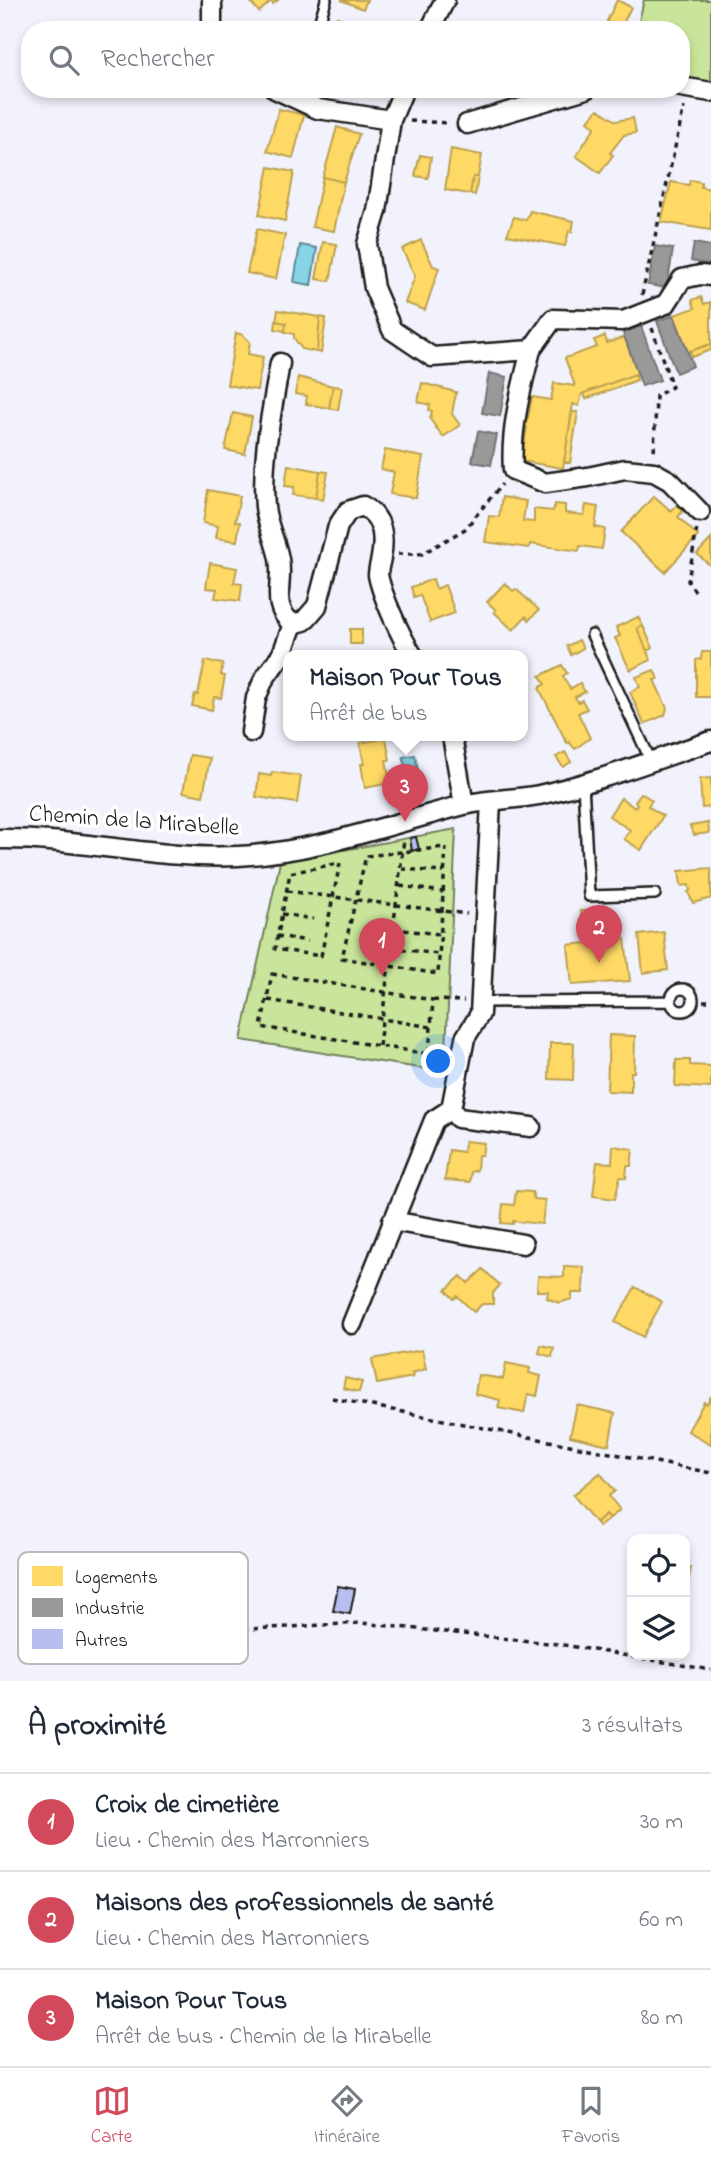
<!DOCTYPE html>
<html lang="fr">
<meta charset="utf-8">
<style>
:root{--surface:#fff;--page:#f2f2f3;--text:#1f2937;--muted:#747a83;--line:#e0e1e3;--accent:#d1495b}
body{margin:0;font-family:"Indie Flower",sans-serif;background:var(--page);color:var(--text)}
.controls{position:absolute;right:21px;bottom:21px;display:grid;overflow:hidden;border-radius:14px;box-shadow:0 4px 10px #0003}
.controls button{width:63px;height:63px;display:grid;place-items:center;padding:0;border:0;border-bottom:2px solid var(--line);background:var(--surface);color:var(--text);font:35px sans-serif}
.you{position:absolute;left:439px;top:1062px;width:24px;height:24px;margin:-18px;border:5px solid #fff;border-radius:50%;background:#1a73e8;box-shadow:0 0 0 10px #1a73e833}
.badge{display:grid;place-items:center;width:46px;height:46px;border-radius:50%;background:var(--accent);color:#fff;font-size:23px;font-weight:700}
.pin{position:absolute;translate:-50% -58px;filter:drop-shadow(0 2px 4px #0008)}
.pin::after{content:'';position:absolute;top:37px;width:24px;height:21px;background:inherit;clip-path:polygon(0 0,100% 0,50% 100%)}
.popup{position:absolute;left:283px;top:650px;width:245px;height:91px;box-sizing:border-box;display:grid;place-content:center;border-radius:14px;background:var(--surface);filter:drop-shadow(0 2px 5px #0005);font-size:23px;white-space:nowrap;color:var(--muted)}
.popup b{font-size:26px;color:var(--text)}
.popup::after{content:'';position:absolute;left:50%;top:100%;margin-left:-14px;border:14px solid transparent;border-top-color:var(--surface)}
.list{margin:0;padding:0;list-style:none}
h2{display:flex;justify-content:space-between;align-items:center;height:91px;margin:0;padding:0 28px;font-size:30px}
h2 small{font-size:23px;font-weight:400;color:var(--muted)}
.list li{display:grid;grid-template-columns:46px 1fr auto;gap:21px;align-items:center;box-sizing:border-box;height:98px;padding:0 28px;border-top:2px solid var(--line)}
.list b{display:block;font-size:26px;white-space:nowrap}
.list p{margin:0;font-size:23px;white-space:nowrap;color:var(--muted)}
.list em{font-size:23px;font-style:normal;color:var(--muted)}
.icon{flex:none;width:38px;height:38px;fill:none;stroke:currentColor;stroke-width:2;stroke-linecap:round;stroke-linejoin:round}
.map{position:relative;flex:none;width:711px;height:1681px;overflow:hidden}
.search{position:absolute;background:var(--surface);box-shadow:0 4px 10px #0003;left:21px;right:21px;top:21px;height:77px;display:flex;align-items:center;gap:18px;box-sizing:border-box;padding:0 24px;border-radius:28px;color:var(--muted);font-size:26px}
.sheet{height:385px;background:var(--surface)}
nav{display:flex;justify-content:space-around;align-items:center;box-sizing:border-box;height:98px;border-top:2px solid var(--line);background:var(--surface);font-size:19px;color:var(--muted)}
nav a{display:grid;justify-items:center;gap:4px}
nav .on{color:var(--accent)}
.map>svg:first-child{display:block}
.green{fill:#c9e59b;stroke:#72805c;stroke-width:2}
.water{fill:#86d4e5;stroke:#5c8a95;stroke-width:2}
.homes{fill:#ffd966;stroke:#bba050;stroke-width:2}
.industry{fill:#999;stroke:#747474;stroke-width:2}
.building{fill:#b7bff0;stroke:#1c1c1c;stroke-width:2}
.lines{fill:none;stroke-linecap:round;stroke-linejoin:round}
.service-casing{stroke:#1c1c1c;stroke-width:14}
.minor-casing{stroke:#1c1c1c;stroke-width:23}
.path{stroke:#1c1c1c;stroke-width:3.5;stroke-dasharray:5 5;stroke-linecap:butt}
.service{stroke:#fff;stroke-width:9}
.minor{stroke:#fff;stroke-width:18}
.labels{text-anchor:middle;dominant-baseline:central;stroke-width:7;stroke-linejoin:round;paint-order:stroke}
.street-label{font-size:24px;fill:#1c1c1c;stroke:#fff}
.key{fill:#fff;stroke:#bbb;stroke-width:2}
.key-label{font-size:19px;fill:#1c1c1c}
</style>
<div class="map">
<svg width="711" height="1681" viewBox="0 0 711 1681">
<rect width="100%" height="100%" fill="#f1f2fc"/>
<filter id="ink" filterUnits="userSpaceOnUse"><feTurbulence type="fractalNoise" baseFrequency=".0143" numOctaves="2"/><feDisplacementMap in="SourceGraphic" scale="14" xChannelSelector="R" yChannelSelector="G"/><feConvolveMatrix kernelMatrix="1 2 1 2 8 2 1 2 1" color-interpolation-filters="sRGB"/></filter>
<g filter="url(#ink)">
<path class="green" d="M644,0H711V85L681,80V30H637Z
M456,829L445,1072L241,1040L280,862Z"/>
<path class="water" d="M300,245L317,248L311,285L294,282Z
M415,755L420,779L408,782L403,757Z"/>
<path class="homes" d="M249,0H278L273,4L271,1L259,12Z
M341,0H367L363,9Z
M617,0L631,7L620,30L608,27L607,21Z
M337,17L355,23L352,30H332Z
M279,109L304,115L293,158L267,151Z
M598,109L616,121L633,118L636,133L624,135L610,153L613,155L600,173L576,156L595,127L588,121Z
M337,127L359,134L344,182L323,177Z
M451,149L482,155L478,177H473L470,194L445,190Z
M420,155L431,157L428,178L415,176Z
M269,167L294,172L285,221L259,215Z
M323,177L344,182L334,231L312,227Z
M473,177H478L475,195L470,194Z
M690,180L701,182V187L711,189V230L661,222L671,182L689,185Z
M530,211L574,221L572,232L569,231L565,246L507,235L514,217L526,220Z
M257,229L285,235L276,279L247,273Z
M421,240L433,266L439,268L425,310L405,303L415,276L402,249Z
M323,242L337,244L330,281L316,279Z
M701,297L704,304L711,302V344L688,352L674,315L695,308L692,300Z
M278,310L320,317L317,352L302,349L294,338V334L285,332L286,323L276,321Z
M320,317L326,318L321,353L317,352Z
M276,321L286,323L285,331L275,329Z
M236,333L243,335L250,342L248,354L263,357L257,390L227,385Z
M605,336L607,343L625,337L638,373L582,394L579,406L573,404L563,468L521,461L527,427L518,425L520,416L528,418L532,397L551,400L554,383L575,386L565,358L597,347L594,340Z
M711,344V350L692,357L690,351Z
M636,374L637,380L586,399L584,393Z
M298,377L333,386L329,408L306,404L307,396L295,394Z
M422,383L456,392L452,414L460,425L443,437L430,419L432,411L429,410L430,405L418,402Z
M333,386L342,387L338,410L329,408Z
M572,412H578L570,463L564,462Z
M233,413L252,417L245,454L225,450Z
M385,450L423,457L416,498L390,494L394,472L381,469Z
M288,465L320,471L316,498L293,495L294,487L285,486Z
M320,471L328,472L323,500L316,498Z
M208,490L240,496L235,522H240L237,541L216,538L218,526L203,523Z
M654,496L671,511L677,505L683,511L678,517L698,536L665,572L621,532Z
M502,497L526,501L523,521L534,522V509L553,511L555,504L565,505V513L584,515L586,505L598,507L595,527L605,529L602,549L580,546L579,551L530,544L529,548L485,542L489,516L499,517Z
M711,539V566L697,554Z
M210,563L237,568L234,583L242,584L240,601L215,598L217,589L206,588Z
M433,579L436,589L445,585L455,613L430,622L420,595L414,597L411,587Z
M505,583L513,591L516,589L539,610L529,620L526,616L513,630L494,612L496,610L487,602Z
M638,617L643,626L637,628L651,660L630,670L615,638L620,636L616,627Z
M643,626L653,648L647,651L637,628Z
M350,629H362V644H350Z
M579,640L583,648L571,655L567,646Z
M702,652H711V697H696V660L701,659Z
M205,661L223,664L221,675L225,676L221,698L214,697L212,710L192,706L195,694L198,695Z
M562,665L567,673L563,676L570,689L580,683L585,692L575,697L578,702L582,700L587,709L578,713L590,738L575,749L569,742L567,743L539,688L545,684L540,676Z
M654,670L658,679L654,680L667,708L665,715L644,724L630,692L640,687L636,677Z
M485,736H509L510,738L486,741Z
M386,738L390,760H386L390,783L365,788L361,764H364L360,743Z
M565,752L571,762L563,767L556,757Z
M190,755L210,758L203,796L183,792Z
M272,772L301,776L297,803L256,797L259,774L271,776Z
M711,778V807L702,808L700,779Z
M641,793L652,800L648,806L663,816L641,850L624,839L630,830L609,816L621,798L635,808L637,804L635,802Z
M708,823L709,833L694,835L690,826Z
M711,868V898L693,903L688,892L690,891L689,885L681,886L679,871Z
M599,910L600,926L581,927V911Z
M664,932L668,970L643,973L639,935Z
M625,939L630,981L572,985L568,945Z
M609,1035L635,1036L634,1072H631V1092L607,1091Z
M550,1043H574L573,1080L549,1079Z
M676,1060H690V1065L711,1066V1088L675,1086Z
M465,1141L484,1143L482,1155H478L477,1170L471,1172L470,1182L445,1180L449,1150L463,1152Z
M613,1146L633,1149L631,1166H627L626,1178L620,1177L615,1199L593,1196L597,1162L612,1163Z
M516,1191L532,1192L534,1199L545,1200L542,1224L513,1221V1224L501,1223L503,1204L514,1205Z
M564,1266L584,1267L583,1293H572V1299L559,1303L547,1298L548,1291H537L538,1276L564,1277Z
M483,1269L500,1285L493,1293V1304H482L474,1312L457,1296L454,1299L446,1290L461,1276L468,1283Z
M635,1287L662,1302L643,1337L615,1322Z
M541,1345L554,1348L552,1357L539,1353Z
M422,1350L426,1369L412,1373L413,1377L377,1384L372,1359Z
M506,1363L530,1368L529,1373L541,1376L537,1396L528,1394L524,1413L498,1408L500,1400L475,1394L478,1375L503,1379Z
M345,1378L362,1382L359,1392L343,1388Z
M711,1396V1444L688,1431L704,1402L707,1404Z
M577,1405L615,1413L609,1445L570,1436Z
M600,1473L615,1491L609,1496L620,1510L610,1518L606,1514L596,1523L573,1495Z
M606,1514L610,1518L599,1527L596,1523Z
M685,1566L691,1568L687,1587H685Z"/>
<path class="industry" d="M694,243L711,246V265L691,261Z
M655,246L673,249L667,288L648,285Z
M674,315L693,366L676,373L657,321Z
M641,326L660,380L642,386L623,333Z
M489,373L507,377L500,416L482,413Z
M478,431L497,435L491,465L472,462Z"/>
<path class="building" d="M416,837L419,849L412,851L410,838Z
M338,1586L355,1589L350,1614L333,1611Z"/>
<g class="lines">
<defs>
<path id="service" d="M317,30L326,0
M592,635L651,761
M583,783L589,896L655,894
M671 1000a11 11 0 1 1 22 0a11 11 0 1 1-22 0Z
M480,1002L671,1001"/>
<path id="minor" d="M212,30V0
M430,30L445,0
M681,87L711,92
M275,89L318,109L391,120
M404,89L391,120L377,211L367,244L374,288L392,330L432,357L531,350C521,389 510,430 513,470L545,483L588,477L625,469L654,472L670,481L700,512
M467,124L586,89
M531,350L553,319L623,321L666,304L682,279L700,275L711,276
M280,363C272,411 261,458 265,507C267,525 276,542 279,559C284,584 269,606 293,624L304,621L317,606L338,526L348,511L363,506C383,517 385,536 381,558C380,563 378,570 378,575C382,596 401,637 413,656
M251,732L256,698L264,679L282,654L293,624
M452,736L464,805
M0,839C80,838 158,860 238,856C314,852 387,825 460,806C485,799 513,800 539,795C597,782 654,760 711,741
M451,1109L458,1118L531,1127
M392,1221L523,1244
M352,1324L434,1120L451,1109L465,1038L480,1014L491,802"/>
</defs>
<use href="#service" class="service-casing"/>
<use href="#minor" class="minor-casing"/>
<path class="path" d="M410,121L448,123
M642,295L684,107
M652,328L672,387L656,396L654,454
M398,554H422L465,529L502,484
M695,591L688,581L697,528
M446,847L438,974L342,958L366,856Z
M340,863L321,956L275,949L290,873Z
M402,869L444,872
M400,886L443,892
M287,891L467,914
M282,914L313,919
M394,929L439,934
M277,936L308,941
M392,948L438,954
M272,974L433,1000L429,1054L261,1027Z
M268,1000L431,1027
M433,1000L464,1001
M693,1001H711
M379,1046L404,839
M332,1398L711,1473
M54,1635L160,1634L361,1623L558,1644L711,1670"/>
<use href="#service" class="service"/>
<use href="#minor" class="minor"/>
</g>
</g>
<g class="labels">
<g class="street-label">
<text transform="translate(134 822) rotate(4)">Chemin de la Mirabelle</text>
</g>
</g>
<rect x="18" y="1552" width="230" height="112" rx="10" class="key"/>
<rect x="32" y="1566" width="31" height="20" fill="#ffd966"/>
<rect x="32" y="1598" width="31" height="19" fill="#999"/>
<rect x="32" y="1629" width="31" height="20" fill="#b7bff0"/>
<g class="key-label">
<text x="75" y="1583">Logements</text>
<text x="75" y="1614">Industrie</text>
<text x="75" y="1646">Autres</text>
</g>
</svg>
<div class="controls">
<button><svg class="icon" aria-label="locate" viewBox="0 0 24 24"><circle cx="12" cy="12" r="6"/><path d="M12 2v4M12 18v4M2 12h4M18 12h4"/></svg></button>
<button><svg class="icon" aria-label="layers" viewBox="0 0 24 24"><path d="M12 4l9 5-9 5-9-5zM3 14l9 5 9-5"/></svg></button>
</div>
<div class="you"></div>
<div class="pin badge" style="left:382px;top:976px">1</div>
<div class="pin badge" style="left:599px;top:963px">2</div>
<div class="pin badge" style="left:405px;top:822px">3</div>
<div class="popup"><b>Maison Pour Tous</b>Arrêt de bus</div>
<div class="search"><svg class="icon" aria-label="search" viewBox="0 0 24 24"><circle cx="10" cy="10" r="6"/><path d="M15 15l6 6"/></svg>Rechercher</div>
</div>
<section class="sheet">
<h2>À proximité<small>3 résultats</small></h2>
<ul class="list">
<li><span class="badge">1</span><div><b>Croix de cimetière</b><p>Lieu · Chemin des Marronniers</p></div><em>30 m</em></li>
<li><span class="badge">2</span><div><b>Maisons des professionnels de santé</b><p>Lieu · Chemin des Marronniers</p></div><em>60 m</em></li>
<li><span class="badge">3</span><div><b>Maison Pour Tous</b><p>Arrêt de bus · Chemin de la Mirabelle</p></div><em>80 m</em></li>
</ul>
</section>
<nav>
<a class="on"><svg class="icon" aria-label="map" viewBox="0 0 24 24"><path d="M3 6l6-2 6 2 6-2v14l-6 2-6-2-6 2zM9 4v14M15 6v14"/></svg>Carte</a>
<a><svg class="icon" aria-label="directions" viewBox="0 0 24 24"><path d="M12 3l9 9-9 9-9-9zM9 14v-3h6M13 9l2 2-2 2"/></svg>Itinéraire</a>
<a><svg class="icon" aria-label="saved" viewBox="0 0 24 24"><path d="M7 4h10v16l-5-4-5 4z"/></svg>Favoris</a>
</nav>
